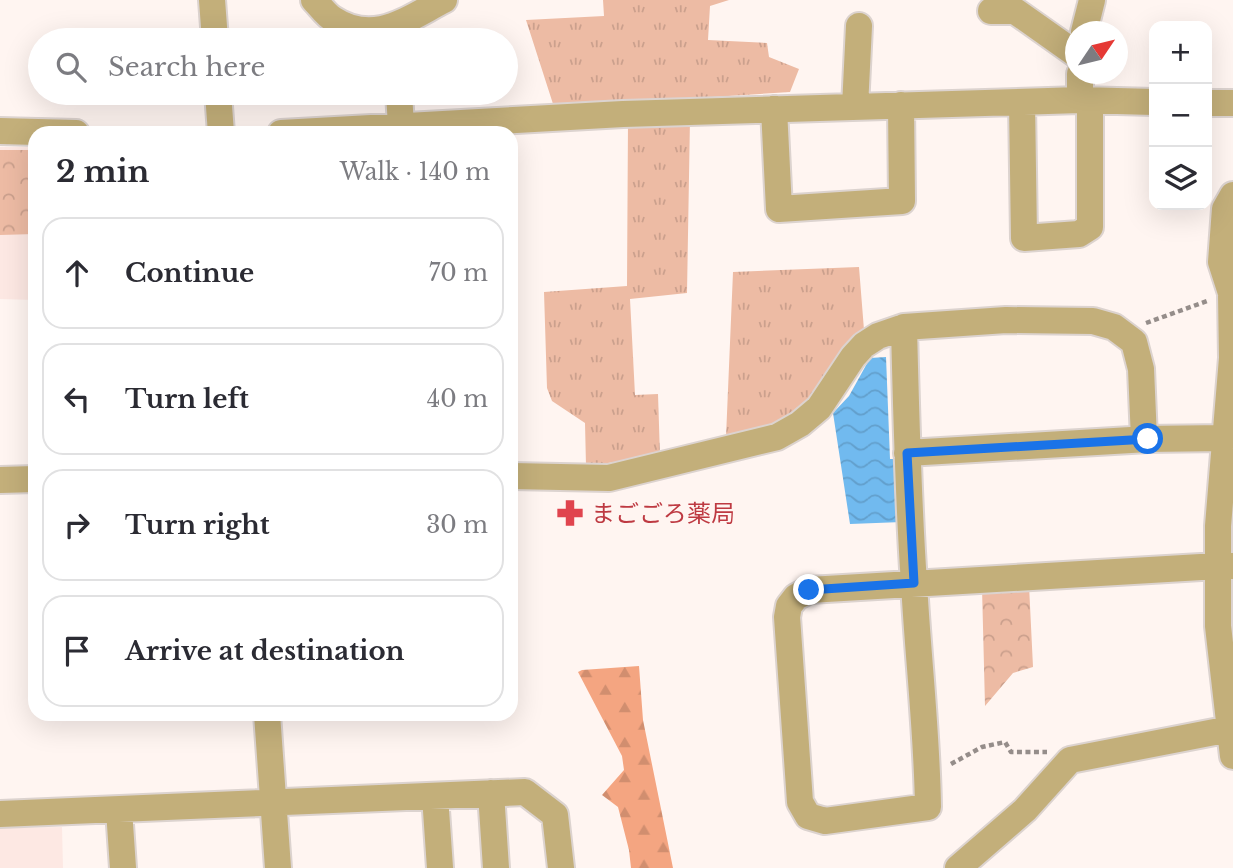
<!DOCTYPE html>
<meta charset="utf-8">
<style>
:root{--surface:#fff;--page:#f2f2f3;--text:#2b2b33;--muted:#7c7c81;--line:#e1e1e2}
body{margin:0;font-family:"Libre Baskerville","Noto Sans JP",serif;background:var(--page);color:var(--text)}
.controls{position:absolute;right:21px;top:21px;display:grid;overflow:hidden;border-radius:14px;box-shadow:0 7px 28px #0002}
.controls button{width:63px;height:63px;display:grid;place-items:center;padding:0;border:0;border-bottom:2px solid var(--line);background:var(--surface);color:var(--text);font:35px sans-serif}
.compass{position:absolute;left:1065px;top:21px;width:63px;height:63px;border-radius:50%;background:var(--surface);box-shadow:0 7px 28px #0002;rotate:55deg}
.stop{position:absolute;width:21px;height:21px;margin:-16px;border:5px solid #1a73e8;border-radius:50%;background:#fff}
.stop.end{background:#1a73e8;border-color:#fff;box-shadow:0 2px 7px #0008}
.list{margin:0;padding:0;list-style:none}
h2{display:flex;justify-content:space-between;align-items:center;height:91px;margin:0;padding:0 28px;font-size:30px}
h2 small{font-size:23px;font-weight:400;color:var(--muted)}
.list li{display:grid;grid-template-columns:46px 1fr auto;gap:21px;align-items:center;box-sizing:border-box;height:112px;margin:0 14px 14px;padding:0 14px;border:2px solid var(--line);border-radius:21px}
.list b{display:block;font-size:26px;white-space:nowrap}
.list em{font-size:23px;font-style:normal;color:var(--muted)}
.icon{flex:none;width:38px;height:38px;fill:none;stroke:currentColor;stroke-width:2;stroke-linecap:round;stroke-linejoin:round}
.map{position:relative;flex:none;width:1233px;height:868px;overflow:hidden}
.search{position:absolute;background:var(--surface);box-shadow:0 7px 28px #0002;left:28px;top:28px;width:490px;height:77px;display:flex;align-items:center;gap:18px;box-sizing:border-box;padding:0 24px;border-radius:38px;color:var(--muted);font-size:26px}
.panel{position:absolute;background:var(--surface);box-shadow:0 7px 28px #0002;left:28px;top:126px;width:490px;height:595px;border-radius:21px}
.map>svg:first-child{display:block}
.education{fill:#fde8e3}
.grass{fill:url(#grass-tufts)}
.forest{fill:url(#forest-firs)}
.park{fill:url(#park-crowns)}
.water{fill:url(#water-waves)}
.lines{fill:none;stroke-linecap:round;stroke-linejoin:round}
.minor-casing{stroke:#dcd3cf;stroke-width:30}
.path{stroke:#958d8a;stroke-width:4.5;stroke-dasharray:5 3.5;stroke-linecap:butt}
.minor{stroke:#c3af7a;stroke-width:26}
.route{stroke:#1a73e8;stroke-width:9}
.labels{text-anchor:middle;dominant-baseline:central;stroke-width:5;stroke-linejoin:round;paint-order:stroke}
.health-label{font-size:24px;fill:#be3a42;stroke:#fff5f1;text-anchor:start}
</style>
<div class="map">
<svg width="1233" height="868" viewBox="0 0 1233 868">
<defs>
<pattern id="grass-tufts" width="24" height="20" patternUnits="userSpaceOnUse" patternTransform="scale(1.75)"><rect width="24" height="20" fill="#edbba4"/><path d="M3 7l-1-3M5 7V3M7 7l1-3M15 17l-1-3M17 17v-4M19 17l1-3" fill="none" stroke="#cba08d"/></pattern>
<pattern id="forest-firs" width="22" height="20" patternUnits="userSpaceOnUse" patternTransform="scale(1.75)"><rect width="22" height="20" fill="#f4a581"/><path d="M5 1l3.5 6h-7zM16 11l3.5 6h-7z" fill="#d18e6f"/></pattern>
<pattern id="park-crowns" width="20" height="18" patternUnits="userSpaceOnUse" patternTransform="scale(1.75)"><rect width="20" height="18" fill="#edbba4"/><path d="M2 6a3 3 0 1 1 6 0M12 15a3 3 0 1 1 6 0" fill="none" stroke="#cba08d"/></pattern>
<pattern id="water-waves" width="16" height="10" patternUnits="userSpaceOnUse" patternTransform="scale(1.75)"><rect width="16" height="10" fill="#71baef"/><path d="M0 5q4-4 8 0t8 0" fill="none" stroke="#629fcc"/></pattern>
</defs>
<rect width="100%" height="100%" fill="#fff5f1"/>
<path class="education" d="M0,147H35V300L0,299Z
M62,827L63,868H0V828Z"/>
<path class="grass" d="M603,0H729L710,6L708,40L767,43L769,57L799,69L790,92L554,107L526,20L604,16Z
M690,119L687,293L630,299L635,395L658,394L660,456L586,466L585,423L552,401L547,388L544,292L627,286L628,121Z
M859,267L864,330L814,402L766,431L726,437L733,272Z"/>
<path class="forest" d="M639,666L643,720L673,868H631L629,850L618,807L602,795L624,770L622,756L578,672L582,670Z"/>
<path class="park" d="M0,150H35V234L0,235Z
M1029,585L1033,667L1013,673L985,706L982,588Z"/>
<path class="water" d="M886,357L890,459H900L902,522L850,524L833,413L849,396L870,358Z"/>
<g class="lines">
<defs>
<path id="minor" d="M212,0L215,40
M314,0C320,6 326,15 333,19C374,46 407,19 444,0
M991,11H1015L1076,54
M1084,32L1092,0
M218,93L221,133
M399,93L401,126
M1080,100V74
M1022,102L1024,238L1079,234L1090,227V100
M1207,103H1233
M855,107L859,26
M774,109L779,209L902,201L901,105
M0,131L76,133
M281,133L623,114L1080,100L1154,102
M1233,195L1225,209L1221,262L1231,293L1232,358L1218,526V626L1233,756
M904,327C906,412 908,498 914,583C918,658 927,732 928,807L825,821L808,816L800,802L787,617L789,606L796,597L809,590L1218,566H1233
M907,453L1148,439
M511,476L609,478L777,437L800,424L819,408L853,357L864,345L878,336L904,327L1006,320L1093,321L1114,327L1134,342L1141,369L1144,439L1225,438
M0,480L35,479
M267,714L278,868
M491,793L496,868
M435,796L440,868
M119,810L123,868
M0,814L525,792L555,815L561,868
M958,868L1025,810L1070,760L1230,729"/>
</defs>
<use href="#minor" class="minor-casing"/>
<path class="path" d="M1146,323L1210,300
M951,764L982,747L1005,742L1011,752H1047"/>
<use href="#minor" class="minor"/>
</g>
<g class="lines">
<path class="route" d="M809,590L914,583L907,453L1148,439"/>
</g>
<defs>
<symbol id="pharmacy-bare" viewBox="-9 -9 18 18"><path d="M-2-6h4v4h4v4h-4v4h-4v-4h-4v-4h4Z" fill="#e0444e" stroke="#fff5f1" stroke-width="2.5" paint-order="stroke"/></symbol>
</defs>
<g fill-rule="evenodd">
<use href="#pharmacy-bare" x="551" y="494" width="38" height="38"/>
</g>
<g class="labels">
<g class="health-label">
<text x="591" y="513">まごごろ薬局</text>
</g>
</g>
</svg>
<div class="controls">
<button>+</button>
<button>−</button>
<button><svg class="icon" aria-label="layers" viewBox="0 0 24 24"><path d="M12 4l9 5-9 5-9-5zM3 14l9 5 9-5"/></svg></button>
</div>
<svg class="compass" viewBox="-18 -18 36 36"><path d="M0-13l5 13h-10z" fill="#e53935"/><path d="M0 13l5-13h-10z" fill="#7c7c81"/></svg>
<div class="stop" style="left:1148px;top:439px"></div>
<div class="stop end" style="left:809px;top:590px"></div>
<div class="search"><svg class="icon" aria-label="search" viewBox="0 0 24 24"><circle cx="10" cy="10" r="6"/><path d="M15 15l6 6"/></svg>Search here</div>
<section class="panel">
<h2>2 min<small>Walk · 140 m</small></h2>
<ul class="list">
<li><svg class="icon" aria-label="ahead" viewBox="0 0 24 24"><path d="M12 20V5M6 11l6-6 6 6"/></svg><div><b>Continue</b></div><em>70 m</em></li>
<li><svg class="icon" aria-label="left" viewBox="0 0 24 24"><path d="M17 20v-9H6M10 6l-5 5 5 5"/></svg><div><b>Turn left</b></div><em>40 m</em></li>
<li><svg class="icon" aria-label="right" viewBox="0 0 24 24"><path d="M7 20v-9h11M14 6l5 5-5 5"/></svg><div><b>Turn right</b></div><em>30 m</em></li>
<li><svg class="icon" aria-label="arrive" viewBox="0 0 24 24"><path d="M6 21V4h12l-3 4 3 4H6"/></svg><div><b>Arrive at destination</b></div></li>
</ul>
</section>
</div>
